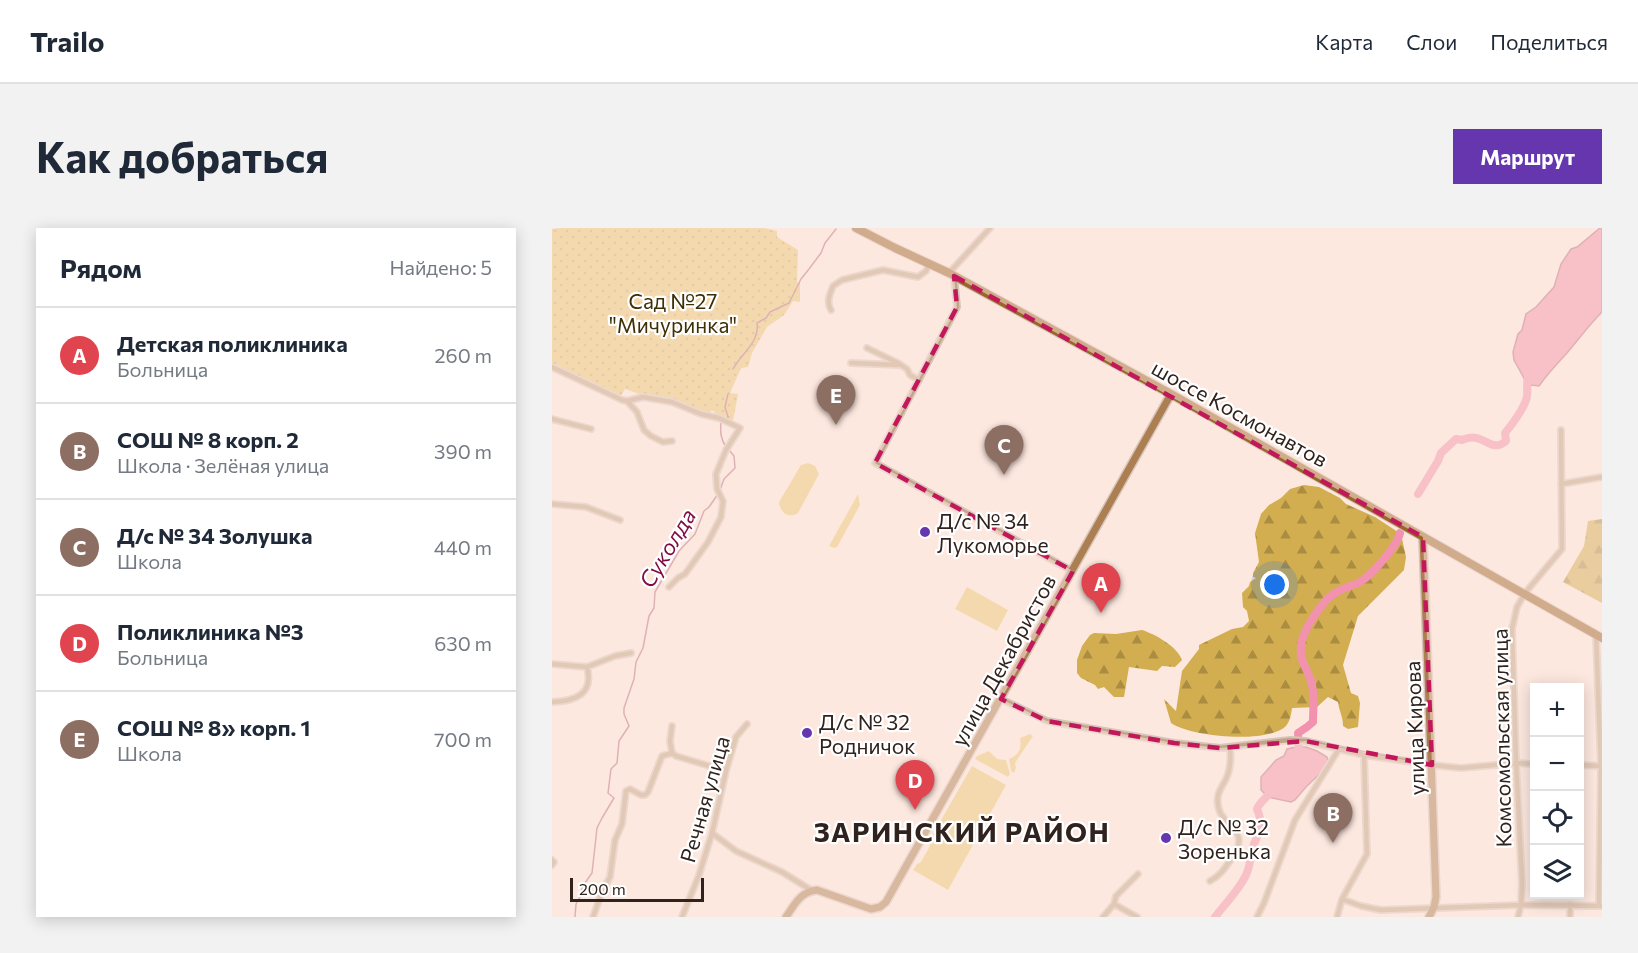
<!DOCTYPE html>
<html lang="ru">
<meta charset="utf-8">
<style>
:root{--surface:#fff;--page:#f2f2f3;--text:#1f2937;--muted:#747a83;--line:#e0e1e3;--accent:#6536ae}
body{margin:0;font-family:Commissioner,sans-serif;background:var(--page);color:var(--text)}
.controls{position:absolute;right:18px;bottom:18px;display:grid;overflow:hidden;border-radius:0px;box-shadow:0 3px 15px #0003}
.controls button{width:54px;height:54px;display:grid;place-items:center;padding:0;border:0;border-bottom:2px solid var(--line);background:var(--surface);color:var(--text);font:30px sans-serif}
.scale{position:absolute;left:18px;bottom:15px;width:134px;box-sizing:border-box;padding-left:6px;border:3px solid #30231e;border-top:0;font-size:16px;line-height:21px;white-space:nowrap;color:#30231e;-webkit-text-stroke:4px #fff;paint-order:stroke}
.you{position:absolute;left:723px;top:357px;width:21px;height:21px;margin:-15px;border:4px solid #fff;border-radius:50%;background:#1a73e8;box-shadow:0 0 0 9px #1a73e833}
.badge{display:grid;place-items:center;width:39px;height:39px;border-radius:50%;background:var(--accent);color:#fff;font-size:20px;font-weight:700}
.pin{position:absolute;translate:-50% -50px;filter:drop-shadow(0 2px 3px #0008)}
.pin::after{content:'';position:absolute;top:32px;width:21px;height:18px;background:inherit;clip-path:polygon(0 0,100% 0,50% 100%)}
.list{margin:0;padding:0;list-style:none}
h2{display:flex;justify-content:space-between;align-items:center;height:78px;margin:0;padding:0 24px;font-size:26px}
h2 small{font-size:20px;font-weight:400;color:var(--muted)}
.list li{display:grid;grid-template-columns:39px 1fr auto;gap:18px;align-items:center;box-sizing:border-box;height:96px;padding:0 24px;border-top:2px solid var(--line)}
.list b{display:block;font-size:22px;white-space:nowrap}
.list p{margin:0;font-size:20px;white-space:nowrap;color:var(--muted)}
.list em{font-size:20px;font-style:normal;color:var(--muted)}
.icon{flex:none;width:33px;height:33px;fill:none;stroke:currentColor;stroke-width:2;stroke-linecap:round;stroke-linejoin:round}
.map{position:relative;flex:none;width:1050px;height:689px;overflow:hidden;border-radius:0px}
header{display:flex;align-items:center;gap:36px;box-sizing:border-box;height:84px;padding:0 30px;background:var(--surface);border-bottom:2px solid var(--line)}
header strong{font-size:28px}
nav{display:flex;gap:33px;margin-inline-start:auto;font-size:21px}
.intro{display:flex;align-items:center;justify-content:space-between;box-sizing:border-box;height:144px;padding:0 36px}
h1{margin:0;font-size:42px}
.button{padding:15px 27px;border-radius:0px;background:var(--accent);color:#fff;font-size:21px;font-weight:700}
main{display:flex;gap:36px;padding:0 36px}
aside{flex:1;background:var(--surface);border-radius:0px;box-shadow:0 3px 15px #0003}
.map>svg:first-child{display:block}
.green{fill:#e9c876}
.forest{fill:url(#forest-firs)}
.garden{fill:url(#garden-dots)}
.water{fill:#f292ae;stroke:#b87183;stroke-width:1.5}
.lines{fill:none;stroke-linecap:round;stroke-linejoin:round}
.stream{stroke:#b87183;stroke-width:1.5}
.river{stroke:#f292ae;stroke-width:8}
.street-casing{stroke:#d8c5bc;stroke-width:8}
.secondary-casing{stroke:#d8c5bc;stroke-width:10}
.primary-casing{stroke:#d8c5bc;stroke-width:10}
.street{stroke:#c2a486;stroke-width:4.5}
.secondary{stroke:#ab7f52;stroke-width:7}
.primary{stroke:#996528;stroke-width:8}
.marked{fill:none;stroke:#c2185b;stroke-width:4.5;stroke-dasharray:12 8;stroke-linejoin:round}
.poi-dot{fill:#6536ae;stroke:#fff;stroke-width:2}
.labels{text-anchor:middle;dominant-baseline:central;stroke-width:4.5;stroke-linejoin:round;paint-order:stroke}
.park-label{font-size:21px;fill:#3e2f05;stroke:#fff}
.street-label{font-size:21px;fill:#30231e;stroke:#fff}
.poi-label{font-size:21px;fill:#30231e;stroke:#fff;text-anchor:start}
.water-label{font-size:22px;font-style:italic;fill:#7f0c40;stroke:#fff}
.district-label{font-size:27px;font-weight:bold;letter-spacing:1.5px;fill:#30231e;stroke:#fff}
</style>
<header>
<strong>Trailo</strong>
<nav><a>Карта</a><a>Слои</a><a>Поделиться</a></nav>
</header>
<div class="intro"><h1>Как добраться</h1><a class="button">Маршрут</a></div>
<main>
<aside>
<h2>Рядом<small>Найдено: 5</small></h2>
<ul class="list">
<li><span class="badge" style="background:#e0444e">A</span><div><b>Детская поликлиника</b><p>Больница</p></div><em>260 m</em></li>
<li><span class="badge" style="background:#8d6e63">B</span><div><b>СОШ № 8 корп. 2</b><p>Школа · Зелёная улица</p></div><em>390 m</em></li>
<li><span class="badge" style="background:#8d6e63">C</span><div><b>Д/с № 34 Золушка</b><p>Школа</p></div><em>440 m</em></li>
<li><span class="badge" style="background:#e0444e">D</span><div><b>Поликлиника №3</b><p>Больница</p></div><em>630 m</em></li>
<li><span class="badge" style="background:#8d6e63">E</span><div><b>СОШ № 8» корп. 1</b><p>Школа</p></div><em>700 m</em></li>
</ul>
</aside>
<div class="map">
<svg width="1050" height="689" viewBox="0 0 1050 689">
<defs>
<pattern id="forest-firs" width="22" height="20" patternUnits="userSpaceOnUse" patternTransform="scale(1.5)"><rect width="22" height="20" fill="#d2ae50"/><path d="M5 1l3.5 6h-7zM16 11l3.5 6h-7z" fill="#ab8d42"/></pattern>
<pattern id="garden-dots" width="8" height="8" patternUnits="userSpaceOnUse" patternTransform="scale(1.5)"><rect width="8" height="8" fill="#e9c876"/><path d="M2 2h.1M6 6h.1" fill="none" stroke="#c8ac66" stroke-width="1.8" stroke-linecap="round"/></pattern>
</defs>
<rect width="100%" height="100%" fill="#fde8df"/>
<path class="green" d="M256,235L263,238L267,246L266,248L246,285C237,291 228,285 227,274L249,237Z
M306,266L308,277L285,319L282,320L277,318Z
M415,359L456,382L445,403L403,381Z
M478,506L481,508L463,535L464,540L462,545L459,543L457,531C466,528 470,521 468,510Z
M437,523L445,531L454,532L458,546L456,549L423,531L425,528Z
M420,538L454,557L396,662L361,642L365,636L369,634L378,618L377,613Z"/>
<path class="forest" d="M752,257L767,259L788,270L794,276L823,289L849,306L854,329L852,342L806,388L791,437L799,465L806,468L808,475L806,499L796,501L791,498C791,488 787,483 786,474L776,469L765,479L740,480C739,487 738,493 734,498C716,516 639,509 619,495L612,471L624,483L630,443L647,421V417L680,401L691,399L697,393L695,383L691,379L690,365L697,358L698,354L704,350L701,349V345L707,334L703,305L709,286L717,277L729,270L738,261Z
M1050,291V375L1011,354L1032,318L1036,293Z
M590,402C603,406 626,419 630,432L623,439L610,438L605,443L577,439L572,469H562L552,459L546,461L543,457L529,450L525,445V432L530,418L538,407L542,405L564,406Z"/>
<path class="garden" d="M8,0H212L225,3V9L246,22L245,54L248,55V74L241,73L232,87L215,99L200,125L196,139L189,140L178,165L186,166L181,193L163,186V184L159,182L157,186L149,182L133,178L110,168H93L73,161L68,169L0,137V1Z"/>
<path class="water" d="M1048,0H1050V84C1037,97 1027,111 1015,125C1005,136 996,145 987,158L979,157L974,160L973,152L962,132L961,124L966,106L970,102L974,86L984,79L1002,59L1009,36L1019,21L1025,19Z
M744,519H754L765,523L775,529L777,537L754,559L743,572L739,574L716,569L709,562V549L724,532L732,528L735,521Z"/>
<g class="lines">
<path class="stream" d="M181,141C189,125 208,115 205,95L214,90L218,84L237,75L249,51L257,41L269,25L273,15L284,1
M174,219C169,211 168,205 169,195L176,189L173,179L176,166
M168,262L172,251L183,240L182,228L177,222
M23,689L24,676L30,665V659L40,645L45,600L50,590L62,570L56,565L59,541L65,535L67,513L77,498L72,486V480L82,451L84,434L91,420L97,388L102,380L103,364L127,323L143,306L152,283L157,279L166,266"/>
<path class="river" d="M866,266L886,233L889,225L904,211L910,212C932,202 938,227 954,213L953,205C959,198 974,178 975,168C976,161 974,156 976,149
M741,528L747,520L746,505L755,499L761,494C761,481 763,465 759,453C755,440 747,432 749,418C750,403 770,373 783,365C790,360 800,358 808,354C820,347 845,318 848,305
M663,689C673,676 687,662 694,647C699,637 698,626 702,616C709,599 712,599 705,581C708,573 716,569 720,562"/>
<defs>
<path id="street" d="M397,45L438,0
M402,48L405,79L323,235L520,343
M279,82C274,74 278,66 281,58L290,52L331,42L366,49L374,43L377,36
M315,120L346,135L355,141L358,147L367,152
M299,135L346,137
M0,139L70,172L75,173L91,169L120,174L149,186L167,190L188,200L174,222L164,246L165,261L171,273L169,289L156,314L133,346L126,350L117,359
M75,173L85,184L92,202L99,208L111,214L120,213
M0,191L39,201
M1009,256L1050,249
M0,276L34,279L68,292
M1044,407L1049,538L1047,677
M0,436L35,439L63,428L79,425
M449,471L495,493L622,515L668,520L738,512L753,513L812,527L880,537L909,540L964,535L982,536
M0,474C24,473 42,466 35,439
M120,498L118,513L120,525L124,528L174,543
M1028,537L1050,538
M160,605L184,623L230,644L259,662
M0,632L2,634L0,637
M658,653C669,647 673,640 680,630C703,597 661,600 666,568C667,562 671,557 674,551C679,541 679,531 678,519
M790,671L809,678L829,682L969,677L1050,678
M562,676L585,689
M1018,677V689
M41,689L50,664L58,649L63,612L70,596L74,563L78,561L89,567H93L96,564L110,528L120,525
M130,689L147,647L160,605L174,543L184,509L195,496
M551,689L562,676L564,668L586,646
M705,689L712,675L743,592L787,521
M785,689L790,671L815,626L812,527
M966,689L969,677L970,655L964,535L960,401L965,379L973,365L1010,321L1009,202"/>
<path id="secondary" d="M871,309L884,669L882,679L877,689
M234,689C243,676 248,664 265,662L319,681L328,679L334,674L619,166"/>
<path id="primary" d="M304,0L343,20L397,45L619,166L1050,410"/>
</defs>
<use href="#street" class="street-casing"/>
<use href="#secondary" class="secondary-casing"/>
<use href="#primary" class="primary-casing"/>
<use href="#street" class="street"/>
<use href="#secondary" class="secondary"/>
<use href="#primary" class="primary"/>
</g>
<path d="M0 0H1050V689H0ZM402,48L871,309L880,537L753,513L668,520L622,515L495,493L449,471L521,343L323,235L405,79Z" fill="#fde8df" fill-opacity=".55" fill-rule="evenodd"/>
<path class="marked" d="M402,48L871,309L880,537L753,513L668,520L622,515L495,493L449,471L521,343L323,235L405,79Z"/>
<g class="poi-dot">
<circle cx="373" cy="304" r="6"/>
<circle cx="255" cy="505" r="6"/>
<circle cx="614" cy="610" r="6"/>
</g>
<g class="labels">
<g class="park-label">
<text x="121" y="72">Сад №27<tspan x="121" dy="24">"Мичуринка"</tspan></text>
</g>
<g class="street-label">
<text transform="translate(688 185) rotate(29)">шоссе Космонавтов</text>
<text transform="translate(451 432) rotate(-61)">улица Декабристов</text>
<text transform="translate(862 500) rotate(-92)">улица Кирова</text>
<text transform="translate(949 510) rotate(-91)">Комсомольская улица</text>
<text transform="translate(152 571) rotate(-74)">Речная улица</text>
</g>
<g class="poi-label">
<text x="385" y="292">Д/с № 34<tspan x="385" dy="24">Лукоморье</tspan></text>
<text x="267" y="493">Д/с № 32<tspan x="267" dy="24">Родничок</tspan></text>
<text x="626" y="598">Д/с № 32<tspan x="626" dy="24">Зоренька</tspan></text>
</g>
<g class="water-label">
<text transform="translate(115 320) rotate(-59)">Суколда</text>
</g>
<g class="district-label">
<text x="410" y="603">ЗАРИНСКИЙ РАЙОН</text>
</g>
</g>
</svg>
<div class="controls">
<button>+</button>
<button>−</button>
<button><svg class="icon" aria-label="locate" viewBox="0 0 24 24"><circle cx="12" cy="12" r="6"/><path d="M12 2v4M12 18v4M2 12h4M18 12h4"/></svg></button>
<button><svg class="icon" aria-label="layers" viewBox="0 0 24 24"><path d="M12 4l9 5-9 5-9-5zM3 14l9 5 9-5"/></svg></button>
</div>
<div class="scale">200 m</div>
<div class="you"></div>
<div class="pin badge" style="left:549px;top:385px;background:#e0444e">A</div>
<div class="pin badge" style="left:781px;top:615px;background:#8d6e63">B</div>
<div class="pin badge" style="left:452px;top:247px;background:#8d6e63">C</div>
<div class="pin badge" style="left:363px;top:582px;background:#e0444e">D</div>
<div class="pin badge" style="left:284px;top:197px;background:#8d6e63">E</div>
</div>
</main>
